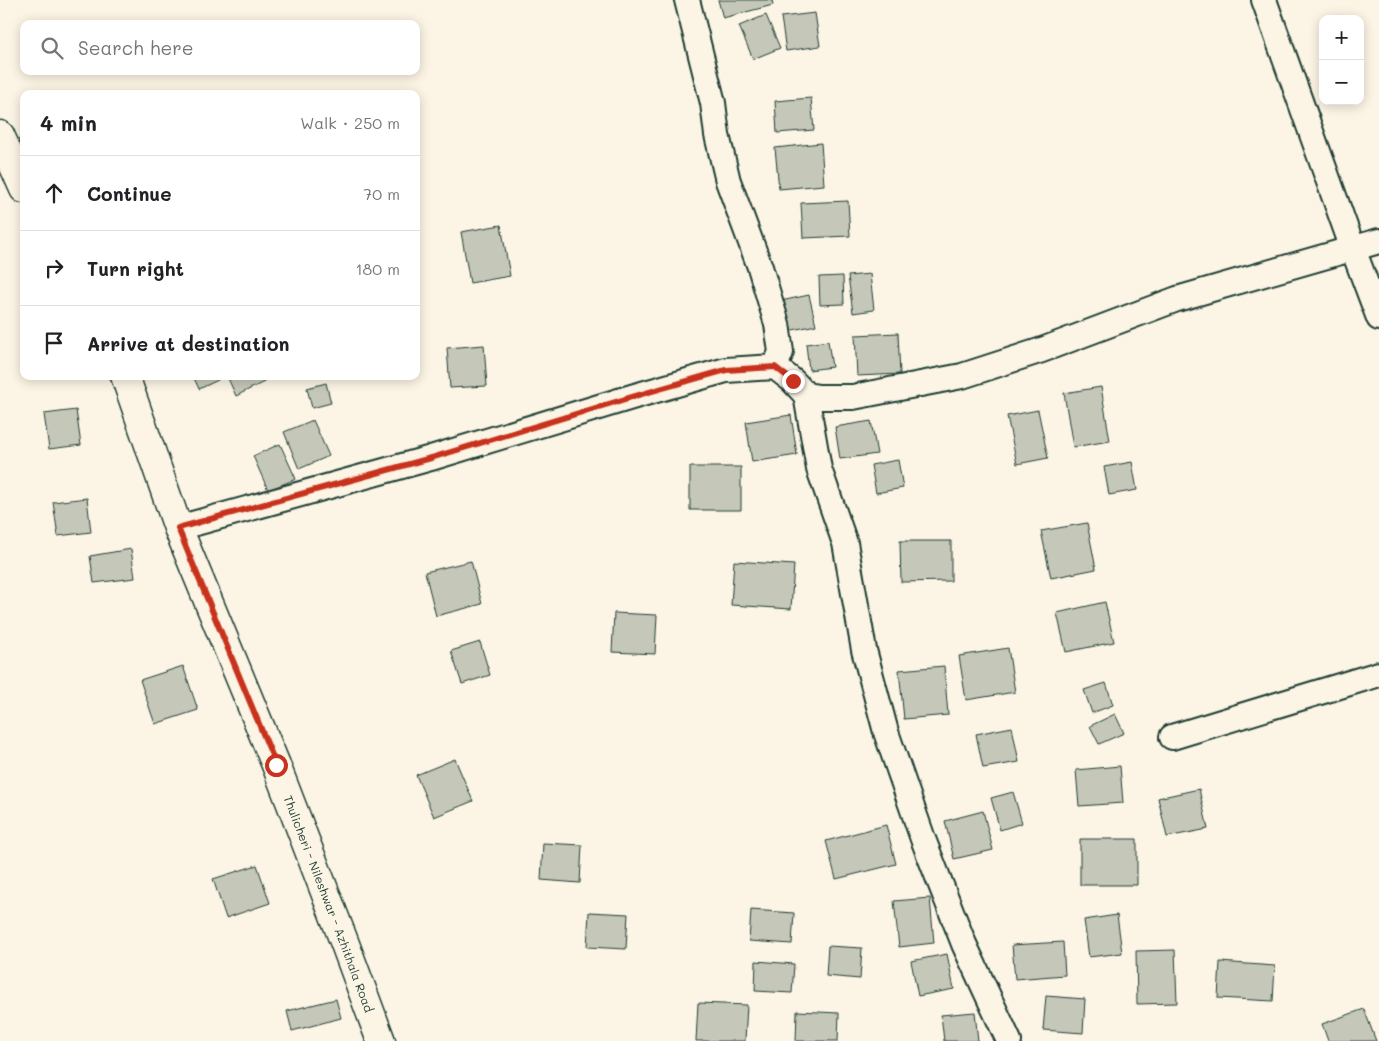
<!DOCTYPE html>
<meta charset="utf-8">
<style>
:root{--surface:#fff;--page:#f6f6f6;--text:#202124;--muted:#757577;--line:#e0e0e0}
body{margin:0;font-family:Mali,sans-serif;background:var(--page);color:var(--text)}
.controls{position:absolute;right:15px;top:15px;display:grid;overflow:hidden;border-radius:10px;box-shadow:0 2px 12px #0003}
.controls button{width:45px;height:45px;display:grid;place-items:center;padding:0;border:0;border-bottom:1px solid var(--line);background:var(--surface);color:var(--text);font:25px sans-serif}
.stop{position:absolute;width:15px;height:15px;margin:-11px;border:4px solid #c8321e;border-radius:50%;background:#fff}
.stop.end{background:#c8321e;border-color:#fff;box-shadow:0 1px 5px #0008}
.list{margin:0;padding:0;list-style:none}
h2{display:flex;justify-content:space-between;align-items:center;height:65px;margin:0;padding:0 20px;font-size:21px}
h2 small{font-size:16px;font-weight:400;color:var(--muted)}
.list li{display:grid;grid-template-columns:32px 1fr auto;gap:15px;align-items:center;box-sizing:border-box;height:75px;padding:0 20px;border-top:1px solid var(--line)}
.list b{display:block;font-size:19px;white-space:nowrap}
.list em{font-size:16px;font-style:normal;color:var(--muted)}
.icon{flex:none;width:28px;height:28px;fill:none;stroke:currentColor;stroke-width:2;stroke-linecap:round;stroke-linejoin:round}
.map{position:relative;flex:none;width:1379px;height:1041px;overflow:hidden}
.search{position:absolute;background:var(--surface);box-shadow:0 2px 12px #0003;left:20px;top:20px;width:400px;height:55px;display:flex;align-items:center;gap:12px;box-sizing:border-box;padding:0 18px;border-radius:10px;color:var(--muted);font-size:19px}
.panel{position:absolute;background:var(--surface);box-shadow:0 2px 12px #0003;left:20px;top:90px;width:400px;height:290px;border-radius:10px}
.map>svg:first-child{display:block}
.building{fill:#c5c7b9;stroke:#1f3d34}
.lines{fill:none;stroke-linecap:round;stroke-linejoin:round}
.minor-casing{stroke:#1f3d34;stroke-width:28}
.secondary-casing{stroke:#1f3d34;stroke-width:31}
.minor{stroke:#fcf5e5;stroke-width:24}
.secondary{stroke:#fcf5e5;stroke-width:28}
.route{stroke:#c8321e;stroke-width:6}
.labels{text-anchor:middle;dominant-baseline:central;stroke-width:4.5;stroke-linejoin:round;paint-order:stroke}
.street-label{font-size:12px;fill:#1f3d34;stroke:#fcf5e5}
</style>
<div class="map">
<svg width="1379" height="1041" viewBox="0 0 1379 1041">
<rect width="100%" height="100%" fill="#fcf5e5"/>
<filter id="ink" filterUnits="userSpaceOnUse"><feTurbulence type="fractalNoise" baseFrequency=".02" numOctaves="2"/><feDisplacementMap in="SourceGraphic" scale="10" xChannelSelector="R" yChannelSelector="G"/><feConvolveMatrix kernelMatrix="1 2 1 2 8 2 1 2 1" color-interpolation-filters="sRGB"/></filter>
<g filter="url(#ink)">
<path class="building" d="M718,0H772L773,5L723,18Z
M815,13L820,46L786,51L781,17Z
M766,15L780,48L753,59L739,26Z
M811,98L814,130L777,133L775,101Z
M821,143L824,185L779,189L775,148Z
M848,201L850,236L803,238L801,203Z
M501,225L510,276L470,283L461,232Z
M870,274L874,310L853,313L848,276Z
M843,276L844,304L820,305L819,277Z
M809,295L816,325L788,331L781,301Z
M898,333L900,374L857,376L855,335Z
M828,341L832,367L809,370L806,344Z
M484,345L487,386L450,388L447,348Z
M193,376H215L218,380L199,389Z
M227,376H261L264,382L236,396Z
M326,383L331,403L312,408L307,388Z
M1101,387L1110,441L1073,447L1064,393Z
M76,410L81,445L49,449L44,414Z
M1038,410L1048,458L1017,464L1007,416Z
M791,415L797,455L752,462L746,422Z
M313,420L329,456L299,469L284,432Z
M871,421L877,454L840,459L835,427Z
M280,444L296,479L268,490L253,456Z
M898,460L903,488L876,493L871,465Z
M1132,462L1137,490L1109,495L1104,467Z
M690,467H741V510H690Z
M87,498L91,532L58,536L53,502Z
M1087,523L1096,569L1051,578L1041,531Z
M900,541H951V581L901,582Z
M131,549L135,578L94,583L90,556Z
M471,561L482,604L436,616L425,572Z
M734,561L794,565L791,609L731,605Z
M1105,602L1114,642L1066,652L1057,613Z
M614,613L657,615L655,654L612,652Z
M480,642L490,675L462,684L451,651Z
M1008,648L1015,692L966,700L959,656Z
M183,666L198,710L155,724L140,680Z
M944,666L948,715L904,719L899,670Z
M1106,683L1113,705L1092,713L1084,690Z
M1115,714L1124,733L1099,744L1090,726Z
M1012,727L1019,762L983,768L976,734Z
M455,759L473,801L434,817L416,775Z
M1120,766L1123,803L1079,806L1076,770Z
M1199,789L1208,829L1167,837L1158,798Z
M1013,792L1022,823L1000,830L991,798Z
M983,811L993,850L954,859L945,821Z
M886,825L896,864L836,879L826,841Z
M1080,839H1137V885H1080Z
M543,843L582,845L580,883L541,880Z
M257,865L270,903L226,918L213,879Z
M930,898L934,943L899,947L894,901Z
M751,910L794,913L792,944L749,941Z
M589,912L628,914L626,949L587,947Z
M1117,915L1122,953L1089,957L1084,920Z
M1063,942L1065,975L1015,979L1012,945Z
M828,946L862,948L860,979L826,976Z
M1175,950L1177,1003L1137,1004L1136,951Z
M947,954L954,989L918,996L911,961Z
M756,961L794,964L792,993L755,991Z
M1220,962L1275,966L1273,1001L1218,998Z
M1046,996L1085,999L1083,1033L1043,1030Z
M336,999L341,1018L292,1031L287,1011Z
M698,1003L747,1005L745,1041H696Z
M1364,1009L1376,1041H1328L1322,1024Z
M797,1011L839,1013L838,1041H796Z
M975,1012L978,1041H944L941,1015Z"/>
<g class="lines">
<defs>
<path id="minor" d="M687,0L713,103L717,135L728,181L760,267L777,324L781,352L775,367
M1264,0L1353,249L1379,318
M806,395L819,469L845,543L864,650L886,732L923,839L964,944L1009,1041
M178,528L431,458L635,396L726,370L775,367L793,381L806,395L819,397H853L962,376L1042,350L1177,299L1379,241
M1172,737L1379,674"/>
<g id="secondary">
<path d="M0,135L24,189"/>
<path id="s1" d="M125,376L178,528L276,765L345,944L381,1041"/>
</g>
</defs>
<use href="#minor" class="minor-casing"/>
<use href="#secondary" class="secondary-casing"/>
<use href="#minor" class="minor"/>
<use href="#secondary" class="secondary"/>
</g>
</g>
<g class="lines" filter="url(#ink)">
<path class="route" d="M276,765L178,528L431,458L635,396L726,370L775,367L793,381"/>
</g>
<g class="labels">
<g class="street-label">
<text stroke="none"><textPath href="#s1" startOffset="566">Thulicheri - Nileshwar - Azhithala Road</textPath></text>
</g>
</g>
</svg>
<div class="controls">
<button>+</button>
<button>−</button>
</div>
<div class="stop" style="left:276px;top:765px"></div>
<div class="stop end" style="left:793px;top:381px"></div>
<div class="search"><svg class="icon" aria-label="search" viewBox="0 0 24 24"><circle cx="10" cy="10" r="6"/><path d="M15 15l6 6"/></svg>Search here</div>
<section class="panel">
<h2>4 min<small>Walk · 250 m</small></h2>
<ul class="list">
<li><svg class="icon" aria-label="ahead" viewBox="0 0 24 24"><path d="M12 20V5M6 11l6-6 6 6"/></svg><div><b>Continue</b></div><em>70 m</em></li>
<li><svg class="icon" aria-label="right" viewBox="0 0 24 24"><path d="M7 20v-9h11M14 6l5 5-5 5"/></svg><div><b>Turn right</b></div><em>180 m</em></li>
<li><svg class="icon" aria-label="arrive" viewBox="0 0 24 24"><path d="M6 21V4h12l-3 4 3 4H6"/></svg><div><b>Arrive at destination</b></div></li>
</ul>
</section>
</div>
